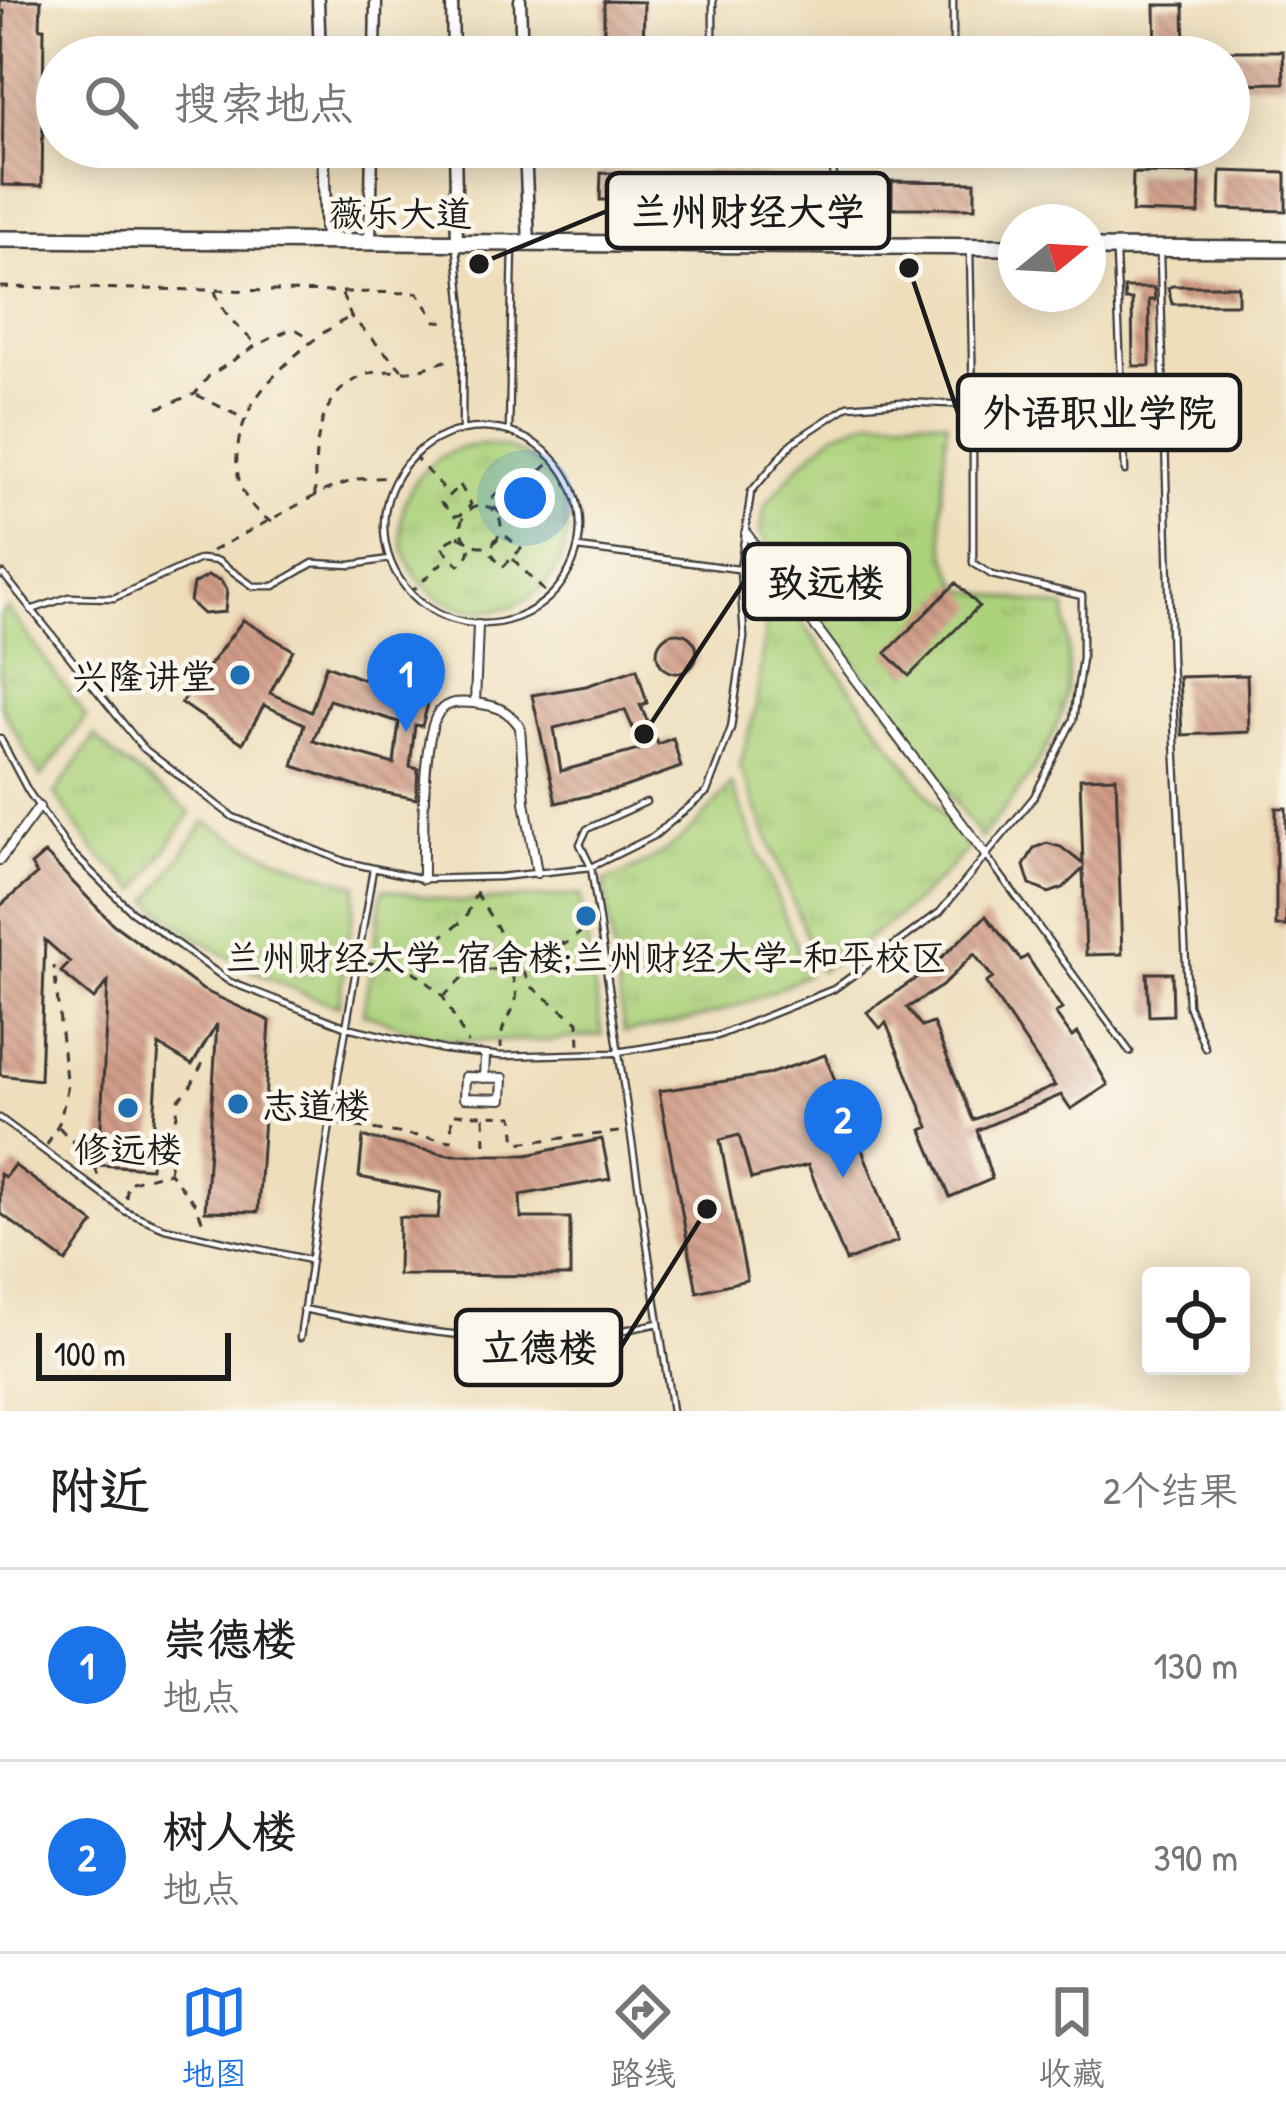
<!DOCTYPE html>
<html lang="zh">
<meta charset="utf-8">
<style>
:root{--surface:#fff;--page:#f2f2f2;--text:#222;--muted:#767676;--line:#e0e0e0;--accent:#1a73e8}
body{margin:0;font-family:"Patrick Hand","LXGW WenKai TC",sans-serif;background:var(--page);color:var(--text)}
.controls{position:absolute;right:36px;bottom:36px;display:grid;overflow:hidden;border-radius:12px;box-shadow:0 6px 30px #0003}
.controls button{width:108px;height:108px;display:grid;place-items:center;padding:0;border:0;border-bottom:3px solid var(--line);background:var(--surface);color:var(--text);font:60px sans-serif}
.compass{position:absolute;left:998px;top:204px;width:108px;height:108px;border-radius:50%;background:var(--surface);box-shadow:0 6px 30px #0003;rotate:72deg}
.scale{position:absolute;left:36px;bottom:30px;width:195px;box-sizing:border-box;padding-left:12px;border:6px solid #1c1c1c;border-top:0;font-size:33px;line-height:42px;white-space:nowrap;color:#1c1c1c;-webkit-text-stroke:9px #fbf7ec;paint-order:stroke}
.you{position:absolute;left:525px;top:498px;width:42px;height:42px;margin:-30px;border:9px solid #fff;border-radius:50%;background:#1a73e8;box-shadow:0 0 0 18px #1a73e833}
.badge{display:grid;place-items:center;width:78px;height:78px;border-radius:50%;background:var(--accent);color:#fff;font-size:39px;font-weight:700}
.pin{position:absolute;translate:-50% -99px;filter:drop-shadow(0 3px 6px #0008)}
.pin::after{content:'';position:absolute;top:63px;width:42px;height:36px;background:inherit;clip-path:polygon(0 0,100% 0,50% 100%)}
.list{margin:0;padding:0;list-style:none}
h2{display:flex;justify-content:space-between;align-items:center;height:156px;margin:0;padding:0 48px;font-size:51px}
h2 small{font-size:39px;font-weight:400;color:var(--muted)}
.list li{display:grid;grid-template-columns:78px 1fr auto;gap:36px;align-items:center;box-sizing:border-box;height:192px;padding:0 48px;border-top:3px solid var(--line)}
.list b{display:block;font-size:45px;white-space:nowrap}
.list p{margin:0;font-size:39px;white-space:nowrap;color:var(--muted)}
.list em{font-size:39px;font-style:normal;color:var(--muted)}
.icon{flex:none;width:66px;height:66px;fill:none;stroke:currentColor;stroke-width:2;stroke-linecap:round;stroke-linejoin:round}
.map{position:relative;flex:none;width:1286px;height:1411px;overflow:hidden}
.search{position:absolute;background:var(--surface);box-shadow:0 6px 30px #0003;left:36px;right:36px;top:36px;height:132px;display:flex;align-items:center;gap:30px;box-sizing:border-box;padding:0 42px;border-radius:66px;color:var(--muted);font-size:45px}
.sheet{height:540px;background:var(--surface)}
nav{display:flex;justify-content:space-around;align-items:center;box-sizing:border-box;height:168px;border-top:3px solid var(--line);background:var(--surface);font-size:33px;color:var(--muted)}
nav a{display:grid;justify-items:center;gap:6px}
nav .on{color:var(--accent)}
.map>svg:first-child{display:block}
.grass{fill:url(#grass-tufts);stroke:#64774c;stroke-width:3}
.building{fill:url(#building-back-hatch);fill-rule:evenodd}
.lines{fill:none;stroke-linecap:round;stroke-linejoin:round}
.service-casing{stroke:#3c3934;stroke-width:9}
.pedestrian-casing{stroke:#3c3934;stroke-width:12}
.minor-casing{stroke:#3c3934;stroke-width:15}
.secondary-casing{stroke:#3c3934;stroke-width:20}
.path{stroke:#3c3934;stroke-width:3;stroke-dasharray:9 9;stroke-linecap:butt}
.service{stroke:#fff;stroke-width:4.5}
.pedestrian{stroke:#fff;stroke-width:8}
.minor{stroke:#fff;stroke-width:10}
.secondary{stroke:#fff;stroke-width:15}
.poi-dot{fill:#1f6fb2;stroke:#fbf7ec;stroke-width:4.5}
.labels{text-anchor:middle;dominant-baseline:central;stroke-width:9;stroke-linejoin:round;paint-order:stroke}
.street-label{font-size:36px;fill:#1c1c1c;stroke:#fbf7ec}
.poi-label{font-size:36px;fill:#1c1c1c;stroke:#fbf7ec}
.leader{fill:none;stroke:#1c1c1c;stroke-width:4.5}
.callout-dot{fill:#1c1c1c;stroke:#fbf7ec;stroke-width:4.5}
.callout{fill:#fbf7ec;stroke:#1c1c1c;stroke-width:4.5}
.callout-label{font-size:39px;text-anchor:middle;font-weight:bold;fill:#1c1c1c}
</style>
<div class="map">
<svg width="1286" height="1411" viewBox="0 0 1286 1411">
<defs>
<pattern id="grass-tufts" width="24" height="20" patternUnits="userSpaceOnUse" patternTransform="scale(3)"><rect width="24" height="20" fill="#acd27c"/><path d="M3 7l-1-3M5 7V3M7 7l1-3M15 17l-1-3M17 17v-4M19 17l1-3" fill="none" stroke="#93b46b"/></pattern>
<pattern id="building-back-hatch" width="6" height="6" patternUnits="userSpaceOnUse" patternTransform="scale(3)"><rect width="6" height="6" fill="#d19d88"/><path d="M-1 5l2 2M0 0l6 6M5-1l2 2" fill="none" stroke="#a97f6e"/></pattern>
</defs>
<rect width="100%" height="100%" fill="#fbf7ec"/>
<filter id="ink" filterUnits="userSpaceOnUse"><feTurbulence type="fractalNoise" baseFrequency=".00833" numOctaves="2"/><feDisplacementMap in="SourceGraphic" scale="24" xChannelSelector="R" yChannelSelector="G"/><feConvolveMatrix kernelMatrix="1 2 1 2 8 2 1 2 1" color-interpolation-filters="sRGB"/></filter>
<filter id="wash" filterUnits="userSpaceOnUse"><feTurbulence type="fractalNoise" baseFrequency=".004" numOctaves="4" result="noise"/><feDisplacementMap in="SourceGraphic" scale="48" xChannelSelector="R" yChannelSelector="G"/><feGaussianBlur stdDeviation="2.7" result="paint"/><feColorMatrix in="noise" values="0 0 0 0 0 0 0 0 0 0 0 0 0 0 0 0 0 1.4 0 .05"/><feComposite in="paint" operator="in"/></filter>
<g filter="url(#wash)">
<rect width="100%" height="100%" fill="#eedebc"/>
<path class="grass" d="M914,418L947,421C945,474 929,547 964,590L1066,608C1066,635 1071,667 1066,693C1057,748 1015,797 981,838L760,533L765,506L799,465L835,433L873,419Z
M401 528a83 83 0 1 1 166 0a83 83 0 1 1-166 0Z
M760,564L968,849C923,899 876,936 820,971L740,766L756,706L767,612Z
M8,608L86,717L41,778L0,704V614Z
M95,736L113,755L191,812L138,891L94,850L55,794Z
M731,783L808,974C742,1008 697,1022 624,1032L604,882C663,859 693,835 731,783Z
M205,821C253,851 302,869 357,885L339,1006C268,983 207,950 150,901Z
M383,889L457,902L580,895L602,1035L547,1041L440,1040L363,1013Z"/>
<g id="blocks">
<path class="building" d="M0,0H41L40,28H44L42,186L2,185L4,11H0Z
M604,1L644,2L643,57H604Z
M1155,5H1184L1185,57H1156Z
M1229,51H1283L1284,83L1229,84Z
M708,171L765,176L764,200H600L601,173L708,175Z
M1221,171L1286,173V211L1220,209Z
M1133,173L1200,174L1199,214L1132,212Z
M892,181L975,182V208H892Z
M1172,286H1238V304H1172L1168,288Z
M1124,288H1154L1155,300H1149L1150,366H1133L1132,300H1125Z
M208,576L220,580L227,590L225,612L203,614L190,602L193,584Z
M956,583L979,606L909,676L886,653Z
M243,620L293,650L270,693L311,712L326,665L378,685L430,696L422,726L415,725L410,767L418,769L416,799L358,787L293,766L304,724L264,705L243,743L181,703ZM329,700L399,722L394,764L313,741Z
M657 653a20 20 0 1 1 40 0a20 20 0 1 1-40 0Z
M637,669L647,703L640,705L658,744L673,738L681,767L622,788L556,803L532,695L586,686ZM625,710L642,749L561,771L554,728Z
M1247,675L1249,732L1182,735L1179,677Z
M1116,777L1122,954L1086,955L1083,869L1063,888L1049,893L1030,885L1024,866L1034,848L1047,843L1061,847L1083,864L1080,778Z
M1276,808H1286V926H1276Z
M45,853L113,924L203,990L270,1021L258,1212L205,1211L217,1024L192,1065L159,1045L151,1168L99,1165L108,982L94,999L61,972L70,962L45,940L40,1080L0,1075V906L37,874L31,865Z
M986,916L1021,960L1027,956L1062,1009L1055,1013L1072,1037L1078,1033L1108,1085L1071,1109L1061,1095L977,1130L992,1179L950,1197L922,1130L929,1127L886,1023L880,1028L867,1012L928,970ZM974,954L993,978L986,983L1055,1086L973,1120L933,1023L922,1027L907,1008L942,986Z
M1147,973H1172L1173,1015L1149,1016Z
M825,1055L898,1241L846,1261L808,1165L751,1179L739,1135L720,1140L747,1280L697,1292L659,1091L766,1075Z
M363,1137L448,1155H527L602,1139L610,1179L520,1195L521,1218H570V1276L398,1275L399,1217L438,1218L441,1193L359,1177Z
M14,1165L94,1223L66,1262L0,1213V1174L5,1177Z"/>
</g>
</g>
<g filter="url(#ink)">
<use href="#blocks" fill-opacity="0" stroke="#3c3934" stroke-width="3"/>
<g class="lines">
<defs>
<path id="service" d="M713,57V0
M953,57V0
M722,147L833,151L938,147
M833,151L835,240
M457,249L463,309L462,429
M970,249L973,405
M1116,254L1125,471
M1160,254L1171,659L1188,1005L1205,1048
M384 526a98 98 0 1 1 196 0a98 98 0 1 1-196 0Z
M509,431L513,244
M578,548L738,569
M0,576L3,574L143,748L233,817L346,862L423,879L500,877L591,867L654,836L707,792L731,728L744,638L740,569L751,492L793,442L848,406L901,402L973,405V563L992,575L1082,596V658L1073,720L1034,797L940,912L834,989L717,1036L611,1053L502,1056L444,1050L347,1027L230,982L131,911L69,850L28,791L0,738
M31,610L69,597L114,598L200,559L218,561L253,586H274L313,563L351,565L389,559
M646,802L587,829L580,844L591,867L672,1411
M985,854L1130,1052
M0,1118L125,1211L165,1228L310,1260
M303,1309C427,1334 533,1353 658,1323
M300,1338L330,1123L373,869"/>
<path id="pedestrian" d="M746,533L985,854
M475,703L478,625
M0,860L39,807
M423,879C423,846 421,735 439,712C448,701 460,702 473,703C495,705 508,709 520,727L525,802L537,873
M465,1077L503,1078L502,1099L464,1098Z
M484,1078L485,1056"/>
<path id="minor" d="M318,0L320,57
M452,0L453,57
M520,0L522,57
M375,57L376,0
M323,147L326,242
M455,147L457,243
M525,147L529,244
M370,242L372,147"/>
<path id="secondary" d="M0,239L1016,247
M1088,248L1286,249"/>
</defs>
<use href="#service" class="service-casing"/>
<use href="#pedestrian" class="pedestrian-casing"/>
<use href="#minor" class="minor-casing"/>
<use href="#secondary" class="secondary-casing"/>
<path class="path" d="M0,287L418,293L436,321L451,322
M215,291C222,314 239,328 256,344
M342,294L351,317L402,370
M197,395L247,420
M158,408L195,394L209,376L257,345L287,331L297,330L309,337
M413,455L448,494
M460,485L471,504L464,514L455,516L441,503Z
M503,486L522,506L505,517L491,505L493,497Z
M514,495L554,459
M315,497C314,451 315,391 368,374C383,369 400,373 416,370C428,368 440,362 453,359
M461 526a20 20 0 1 1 40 0a20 20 0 1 1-40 0Z
M272,522C228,498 230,445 252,405C268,376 321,329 351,317
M458,536L466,540C474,552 467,558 459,565L441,546Z
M506,536L521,549L503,567L492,554L491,547L498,538Z
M212,551L326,490L357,479L396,477
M513,559L550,597
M410,593L448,557
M476,893C495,926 507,935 512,973C513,983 519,992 515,1003C508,1024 501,1020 501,1048
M514,961L527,949H536L549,940L565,944L592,924
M365,962L413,971L440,938L465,919L479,887
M413,971L441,993L468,1043
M443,997L469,972L512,968L524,973L532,987L578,1022L579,1046
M484,1117L485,1146
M338,1124L451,1141L452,1114L513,1116L516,1143L619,1132
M59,1127C74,1145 94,1156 99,1180
M47,1145L60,1121L67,1089L54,966
M169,1172L179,1099L188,1091L206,1057
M126,1198L128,1183L169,1172L196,1205L204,1225"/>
<use href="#service" class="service"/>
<use href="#pedestrian" class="pedestrian"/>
<use href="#minor" class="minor"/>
<use href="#secondary" class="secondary"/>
</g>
</g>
<g class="poi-dot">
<circle cx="240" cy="675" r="12"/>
<circle cx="586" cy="916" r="12"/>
<circle cx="238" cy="1104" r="12"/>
<circle cx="128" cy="1108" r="12"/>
</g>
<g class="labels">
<g class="street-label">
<text x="400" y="212">薇乐大道</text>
</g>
<g class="poi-label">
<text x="216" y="675" text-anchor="end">兴隆讲堂</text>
<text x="586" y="956">兰州财经大学-宿舍楼;兰州财经大学-和平校区</text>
<text x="262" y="1104" text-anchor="start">志道楼</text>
<text x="128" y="1148">修远楼</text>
</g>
</g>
<path class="leader" d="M479 264L607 211M909 268L958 413M644 734L744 582M707 1209L621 1347"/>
<g class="callout-dot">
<circle cx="479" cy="264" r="12"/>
<circle cx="909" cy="268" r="12"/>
<circle cx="644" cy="734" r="12"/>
<circle cx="707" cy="1209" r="12"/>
</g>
<g class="callout">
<rect x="607" y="173" width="282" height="75" rx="12"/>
<rect x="958" y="375" width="282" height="75" rx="12"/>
<rect x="744" y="544" width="165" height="75" rx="12"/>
<rect x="456" y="1310" width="165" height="75" rx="12"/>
</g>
<g class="callout-label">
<text x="748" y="225">兰州财经大学</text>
<text x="1099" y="426">外语职业学院</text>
<text x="826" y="596">致远楼</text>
<text x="539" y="1361">立德楼</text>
</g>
</svg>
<div class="controls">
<button><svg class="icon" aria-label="locate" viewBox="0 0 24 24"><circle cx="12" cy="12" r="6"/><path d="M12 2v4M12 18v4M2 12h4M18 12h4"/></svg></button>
</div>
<svg class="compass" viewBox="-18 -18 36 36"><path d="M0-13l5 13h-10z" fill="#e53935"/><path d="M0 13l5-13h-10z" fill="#767676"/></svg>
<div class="scale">100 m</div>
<div class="you"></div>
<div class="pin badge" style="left:406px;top:732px">1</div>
<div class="pin badge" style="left:843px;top:1178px">2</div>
<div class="search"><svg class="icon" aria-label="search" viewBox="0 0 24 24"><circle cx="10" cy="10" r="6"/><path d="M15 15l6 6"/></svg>搜索地点</div>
</div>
<section class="sheet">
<h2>附近<small>2个结果</small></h2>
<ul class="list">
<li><span class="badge">1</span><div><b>崇德楼</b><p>地点</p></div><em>130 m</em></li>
<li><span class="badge">2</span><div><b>树人楼</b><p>地点</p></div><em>390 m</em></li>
</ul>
</section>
<nav>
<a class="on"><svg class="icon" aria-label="map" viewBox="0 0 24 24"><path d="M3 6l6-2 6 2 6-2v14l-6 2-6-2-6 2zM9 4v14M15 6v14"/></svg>地图</a>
<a><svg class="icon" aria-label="directions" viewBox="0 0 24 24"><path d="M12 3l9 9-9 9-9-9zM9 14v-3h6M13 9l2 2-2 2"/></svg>路线</a>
<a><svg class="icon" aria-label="saved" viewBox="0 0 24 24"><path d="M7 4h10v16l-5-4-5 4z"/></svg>收藏</a>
</nav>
